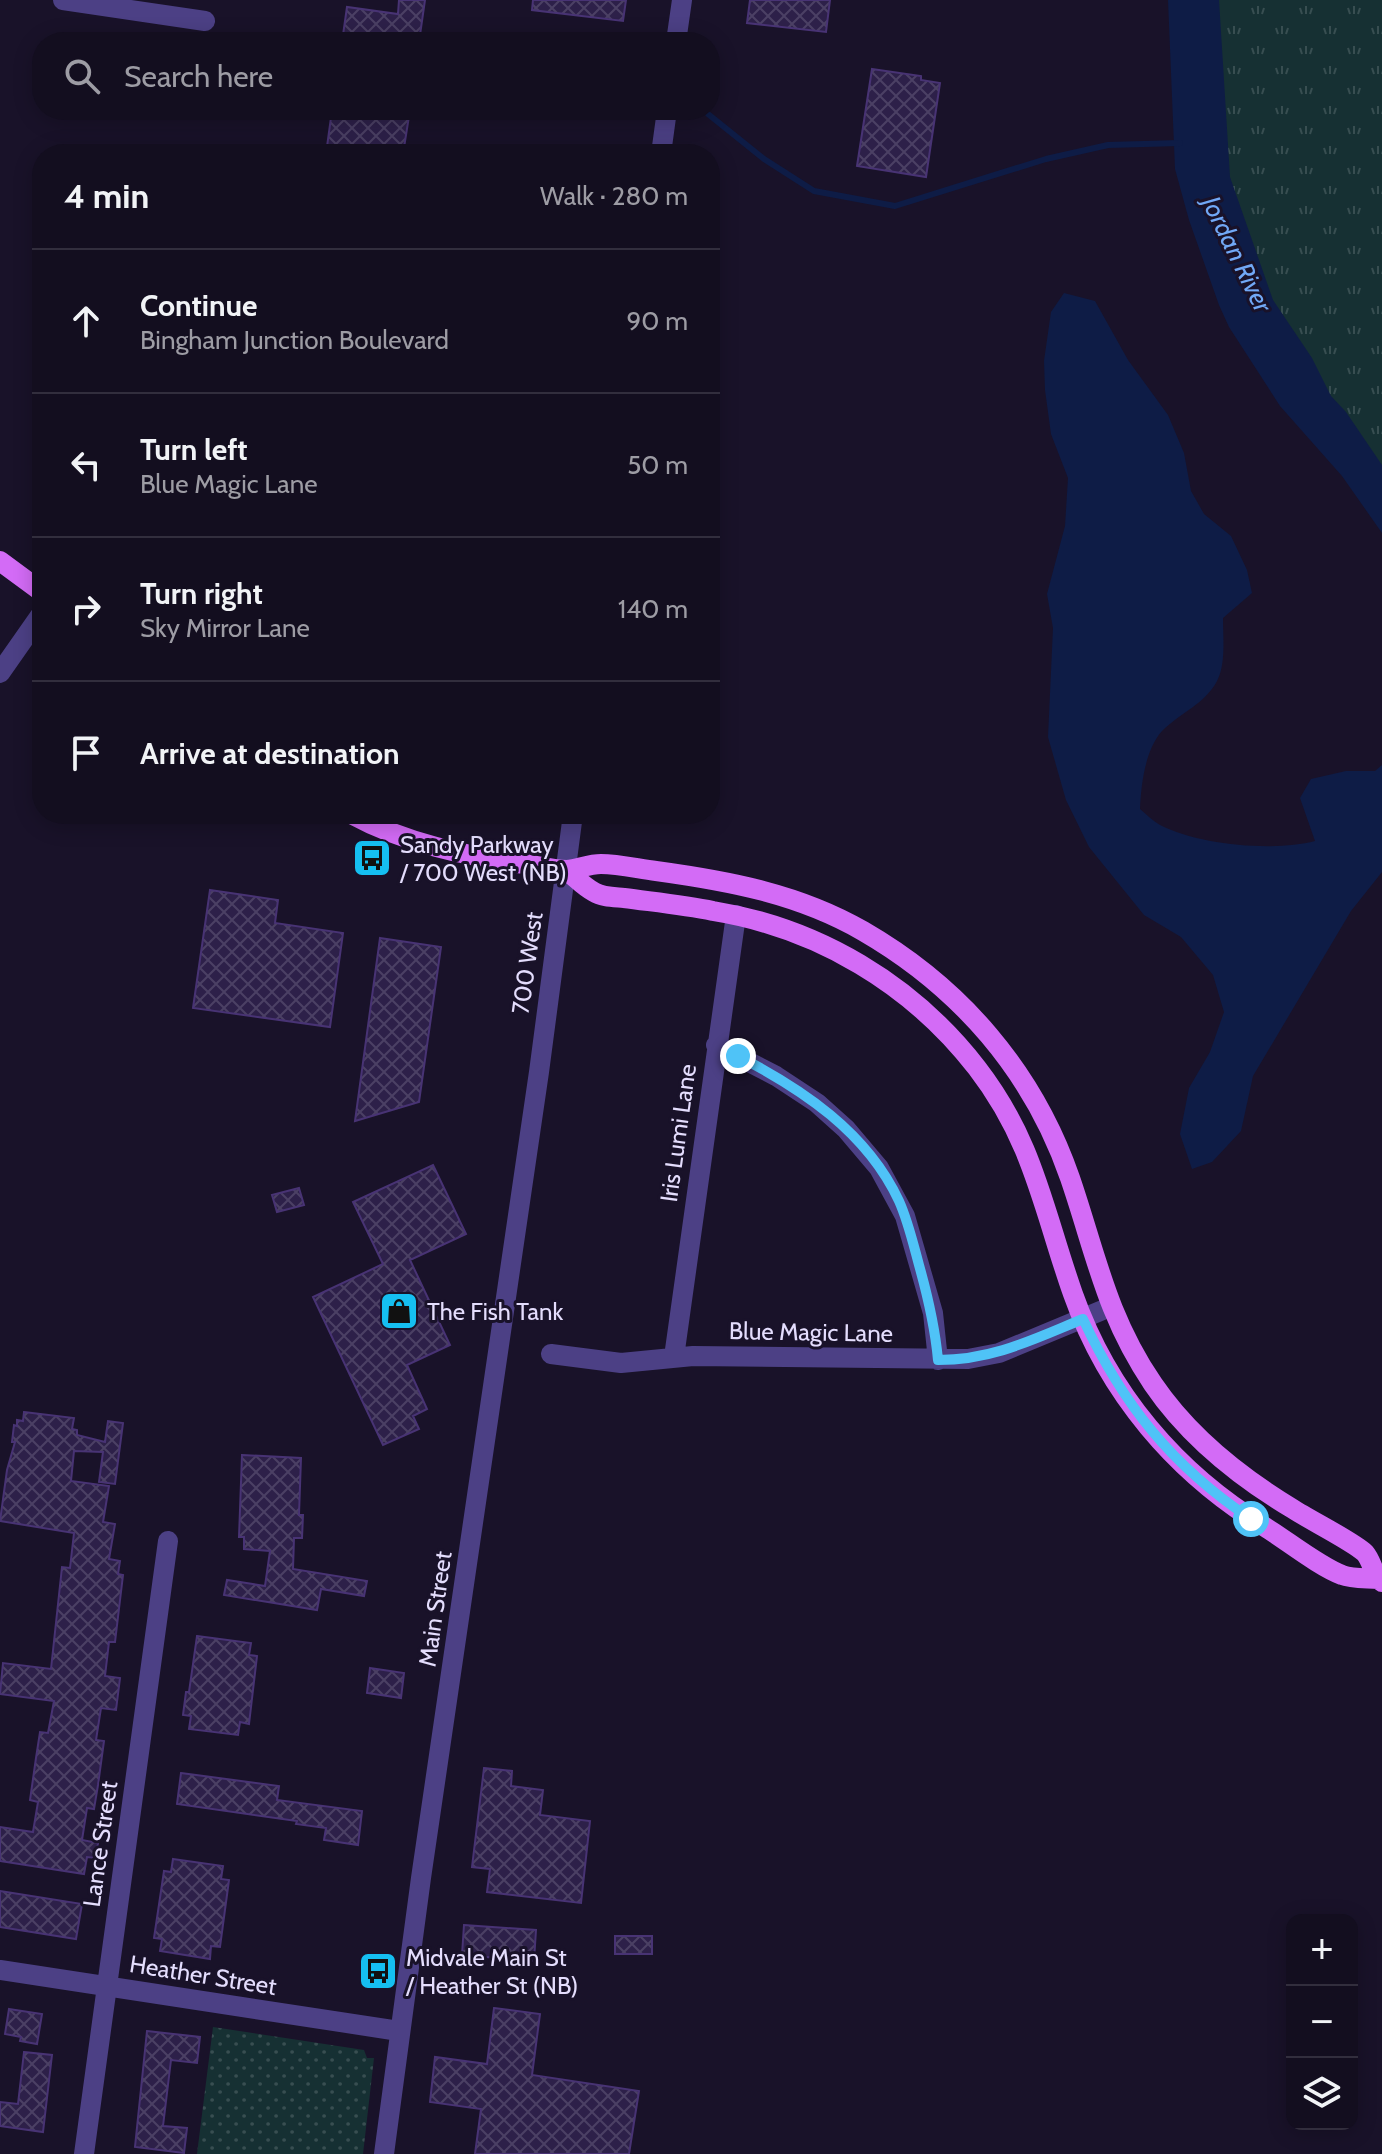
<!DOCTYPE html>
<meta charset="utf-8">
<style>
:root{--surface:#130e1f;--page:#1c1728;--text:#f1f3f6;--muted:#9d9ca4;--line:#322e3d}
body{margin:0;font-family:Cabin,sans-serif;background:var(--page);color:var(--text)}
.controls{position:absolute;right:24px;bottom:24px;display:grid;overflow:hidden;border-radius:16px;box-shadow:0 4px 20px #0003}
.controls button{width:72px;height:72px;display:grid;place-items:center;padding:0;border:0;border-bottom:2px solid var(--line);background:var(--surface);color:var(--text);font:40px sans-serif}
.stop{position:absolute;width:24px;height:24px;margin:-18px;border:6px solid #4fc3f7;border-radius:50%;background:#fff}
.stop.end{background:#4fc3f7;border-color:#fff;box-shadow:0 2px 8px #0008}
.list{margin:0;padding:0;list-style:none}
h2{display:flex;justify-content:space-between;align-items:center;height:104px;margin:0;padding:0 32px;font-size:34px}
h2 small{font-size:26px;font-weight:400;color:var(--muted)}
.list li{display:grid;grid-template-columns:52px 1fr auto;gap:24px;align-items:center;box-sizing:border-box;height:144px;padding:0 32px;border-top:2px solid var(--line)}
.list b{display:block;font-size:30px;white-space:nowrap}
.list p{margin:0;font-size:26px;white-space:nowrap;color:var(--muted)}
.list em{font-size:26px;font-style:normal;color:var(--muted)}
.icon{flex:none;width:44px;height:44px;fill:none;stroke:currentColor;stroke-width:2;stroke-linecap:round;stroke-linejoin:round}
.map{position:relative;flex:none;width:1382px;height:2154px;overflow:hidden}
.search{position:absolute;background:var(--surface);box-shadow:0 4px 20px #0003;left:32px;top:32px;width:688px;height:88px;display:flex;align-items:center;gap:20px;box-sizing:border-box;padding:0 28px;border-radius:32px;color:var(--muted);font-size:30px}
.panel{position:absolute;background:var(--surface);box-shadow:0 4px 20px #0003;left:32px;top:144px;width:688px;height:680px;border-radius:32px}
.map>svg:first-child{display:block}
.grass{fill:url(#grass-dots)}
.park{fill:url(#park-tufts)}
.water{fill:#0e1c46}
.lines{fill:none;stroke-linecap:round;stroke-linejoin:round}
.stream{stroke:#0e1c46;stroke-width:6}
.building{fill:url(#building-cross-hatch);stroke:#483374;stroke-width:2}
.minor{stroke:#4c4085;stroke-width:20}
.major{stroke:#d36bf6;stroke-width:20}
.route{stroke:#4fc3f7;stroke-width:10}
.labels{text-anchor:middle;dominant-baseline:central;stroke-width:6;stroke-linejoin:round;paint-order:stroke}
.poi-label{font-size:24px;fill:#e4ddfd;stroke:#191229;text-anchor:start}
.street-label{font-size:24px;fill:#e4ddfd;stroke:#191229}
.water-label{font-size:26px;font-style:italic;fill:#71a8f6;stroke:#191229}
</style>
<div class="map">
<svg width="1382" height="2154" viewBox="0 0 1382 2154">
<defs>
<pattern id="grass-dots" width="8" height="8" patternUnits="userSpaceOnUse" patternTransform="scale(2)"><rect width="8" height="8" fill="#163033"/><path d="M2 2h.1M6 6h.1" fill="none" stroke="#384e51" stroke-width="1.8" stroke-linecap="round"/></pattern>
<pattern id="park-tufts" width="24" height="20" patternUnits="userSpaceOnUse" patternTransform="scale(2)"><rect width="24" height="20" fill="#163033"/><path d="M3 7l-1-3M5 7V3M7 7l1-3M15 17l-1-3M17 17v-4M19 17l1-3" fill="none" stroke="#384e51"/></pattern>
<pattern id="building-cross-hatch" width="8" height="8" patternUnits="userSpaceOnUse" patternTransform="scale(2)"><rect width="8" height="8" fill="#2d2049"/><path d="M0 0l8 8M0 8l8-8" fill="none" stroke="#4b4064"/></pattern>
</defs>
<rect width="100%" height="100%" fill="#191229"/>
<path class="grass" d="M213,2027L364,2050L367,2058H374L363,2154H197Z"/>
<path class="park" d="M1206,0H1382V482L1340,437L1219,199Z"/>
<path class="water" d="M1168,0H1219L1230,177L1273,300L1312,358L1331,396L1346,412L1382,465V533L1342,476L1280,406L1229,327L1219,305L1189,220L1175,169Z
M1064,293L1095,301L1128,360L1168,415L1184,453L1191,491L1204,514L1231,536L1247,570L1252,593L1223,618C1223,637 1226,664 1217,681C1205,704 1180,713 1162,731C1145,750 1141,785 1140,809C1146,814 1153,821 1160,825C1199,845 1273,852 1315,841L1300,798L1311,779L1346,771H1375L1382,765V872L1351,911L1253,1076L1241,1131L1212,1162L1192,1169L1180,1134L1189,1088L1210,1052L1224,1012L1213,975L1181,937L1144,915L1089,847L1066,800L1048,737L1053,628L1047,594L1065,526L1068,478L1051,434L1045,390L1044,361L1051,312Z"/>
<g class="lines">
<path class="stream" d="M708,114L764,159L814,191L895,206L1046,159L1108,145L1180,143"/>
</g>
<path class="building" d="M399,0H425L419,42H342L347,7L398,14Z
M533,0H626L623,21L532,10Z
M750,0H830L826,32L747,23Z
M872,69L921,76V80L940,83L926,177L857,166Z
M332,110H410L403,154H326Z
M210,890L278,900L275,923L343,933L330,1027L193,1008Z
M380,938L441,947L419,1102L355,1121Z
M433,1165L466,1234L410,1260L450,1345L407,1365L427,1409L413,1416L419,1429L383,1445L313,1297L383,1264L353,1202Z
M299,1188L304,1205L277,1212L272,1195Z
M24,1412L74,1418L72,1429L77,1430V1435L105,1442L108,1421L123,1423L115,1484L99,1482L103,1452L74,1451L71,1481L109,1486L103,1522L115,1524L109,1559L120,1561L118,1574L123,1575L115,1642H109L105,1676L120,1678L116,1710L101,1708L96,1740L104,1741L98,1785L94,1809L87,1808L82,1840L98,1843L96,1858L87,1857L84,1874L0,1861V1827L33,1832L38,1802L30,1800L36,1758L40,1732L48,1733L54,1701L0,1694L3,1663L51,1669L62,1567L70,1568L74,1533L0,1521L7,1470L15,1442H12L14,1425L17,1426V1420L23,1421Z
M242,1455L301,1458L299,1515H303L302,1538H294L293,1569L367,1581L364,1596L321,1589L317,1610L224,1595L227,1580L265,1586L270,1551L244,1549V1537H239Z
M197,1636L251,1643L249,1655L257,1656L249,1724L240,1722L238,1735L189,1729L191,1716L183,1715L186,1692H189Z
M370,1668L404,1673L401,1698L367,1693Z
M484,1768L512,1771L511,1786L543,1790L540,1815L590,1821L581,1903L487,1892L490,1869L472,1867Z
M181,1773L279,1786L277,1800L362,1811L358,1845L324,1840L326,1828L296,1824L297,1821L177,1804Z
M173,1859L223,1866L221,1879L229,1880L220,1947L211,1946L210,1959L160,1951L162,1939L154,1938L164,1871L171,1872Z
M0,1891L82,1904L76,1939L0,1927Z
M464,1925L536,1930L534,1961L462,1955Z
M615,1936H652V1954H615Z
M494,2008L540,2014L532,2075L639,2091L629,2154H475L481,2109L430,2102L435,2057L487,2064Z
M9,2009L42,2014L37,2044L20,2041L21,2037L5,2034Z
M147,2031L200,2037L197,2063L171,2060L163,2126L187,2128L184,2153L135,2147Z
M24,2052L52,2055L43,2132L0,2126V2102L18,2104Z"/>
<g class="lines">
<path class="minor" d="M63,0L205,21
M676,42L682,0
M661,154L667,110
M0,673L42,613
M716,1045L776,1076L817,1103L846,1129L879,1168L905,1216L933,1313L938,1360
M551,1354L621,1363L693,1356L968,1359L999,1353L1110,1307
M674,1357L736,915
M0,1970L399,2031
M84,2154L168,1541
M384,2154L421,1878L539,1072L573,814"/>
<path class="major" d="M0,561L42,592
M351,814C404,843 466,856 525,864C538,866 553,870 567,870C578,869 589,864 601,864C619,864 639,869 656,871C729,881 799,894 863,931C960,987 1033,1071 1070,1178C1096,1254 1106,1315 1153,1384C1189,1437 1238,1476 1293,1509C1308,1519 1354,1542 1365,1553C1372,1561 1373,1574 1382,1582
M566,870C575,877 584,887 594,892C602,897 614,897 624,898C653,902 684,905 713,911C818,928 912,984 977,1068C1034,1142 1043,1209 1073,1294C1108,1393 1176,1473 1265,1527C1286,1540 1320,1567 1342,1575C1352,1579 1367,1578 1378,1579"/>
</g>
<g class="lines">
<path class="route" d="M738,1056C802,1089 867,1132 899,1201C908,1221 913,1243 919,1265C928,1297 935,1327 938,1360C993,1360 1034,1339 1083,1319C1123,1405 1172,1466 1251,1519"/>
</g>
<defs>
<symbol id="bus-square" viewBox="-11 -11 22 22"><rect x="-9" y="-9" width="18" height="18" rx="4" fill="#15bff1" stroke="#191229"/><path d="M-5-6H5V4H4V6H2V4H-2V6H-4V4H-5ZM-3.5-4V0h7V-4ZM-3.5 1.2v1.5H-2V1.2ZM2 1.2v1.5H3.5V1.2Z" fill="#111"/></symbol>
<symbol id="shop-square" viewBox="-11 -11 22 22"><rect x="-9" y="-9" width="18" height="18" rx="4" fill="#15bff1" stroke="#191229"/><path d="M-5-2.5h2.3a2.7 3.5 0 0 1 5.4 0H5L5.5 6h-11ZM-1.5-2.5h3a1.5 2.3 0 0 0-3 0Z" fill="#111"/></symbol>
</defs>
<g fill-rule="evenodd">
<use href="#bus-square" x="350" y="836" width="44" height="44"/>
<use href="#shop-square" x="377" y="1289" width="44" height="44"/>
<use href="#bus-square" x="356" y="1949" width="44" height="44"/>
</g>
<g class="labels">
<g class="poi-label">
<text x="400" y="844">Sandy Parkway<tspan x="400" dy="28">/ 700 West (NB)</tspan></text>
<text x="427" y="1311">The Fish Tank</text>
<text x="406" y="1957">Midvale Main St<tspan x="406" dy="28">/ Heather St (NB)</tspan></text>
</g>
<g class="street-label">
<text transform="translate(527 963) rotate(-82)">700 West</text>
<text transform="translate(678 1133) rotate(-82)">Iris Lumi Lane</text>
<text transform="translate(811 1332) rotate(1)">Blue Magic Lane</text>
<text transform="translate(435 1609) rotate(-82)">Main Street</text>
<text transform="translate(100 1844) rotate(-82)">Lance Street</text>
<text transform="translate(203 1975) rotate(9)">Heather Street</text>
</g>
<g class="water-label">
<text transform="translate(1237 254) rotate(64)">Jordan River</text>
</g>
</g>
</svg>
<div class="controls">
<button>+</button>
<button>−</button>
<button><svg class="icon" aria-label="layers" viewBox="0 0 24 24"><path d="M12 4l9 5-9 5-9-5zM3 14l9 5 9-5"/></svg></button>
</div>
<div class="stop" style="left:1251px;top:1519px"></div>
<div class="stop end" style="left:738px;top:1056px"></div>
<div class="search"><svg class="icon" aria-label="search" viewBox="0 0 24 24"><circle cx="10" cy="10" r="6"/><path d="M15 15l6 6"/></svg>Search here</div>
<section class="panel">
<h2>4 min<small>Walk · 280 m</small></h2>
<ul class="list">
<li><svg class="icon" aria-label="ahead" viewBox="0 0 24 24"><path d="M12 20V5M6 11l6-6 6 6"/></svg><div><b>Continue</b><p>Bingham Junction Boulevard</p></div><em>90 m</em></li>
<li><svg class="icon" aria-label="left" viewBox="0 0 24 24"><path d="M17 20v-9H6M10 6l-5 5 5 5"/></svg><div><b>Turn left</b><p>Blue Magic Lane</p></div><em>50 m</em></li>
<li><svg class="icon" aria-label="right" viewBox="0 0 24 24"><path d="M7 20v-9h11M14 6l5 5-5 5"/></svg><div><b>Turn right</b><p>Sky Mirror Lane</p></div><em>140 m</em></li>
<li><svg class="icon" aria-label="arrive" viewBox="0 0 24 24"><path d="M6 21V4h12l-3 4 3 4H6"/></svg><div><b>Arrive at destination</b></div></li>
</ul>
</section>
</div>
